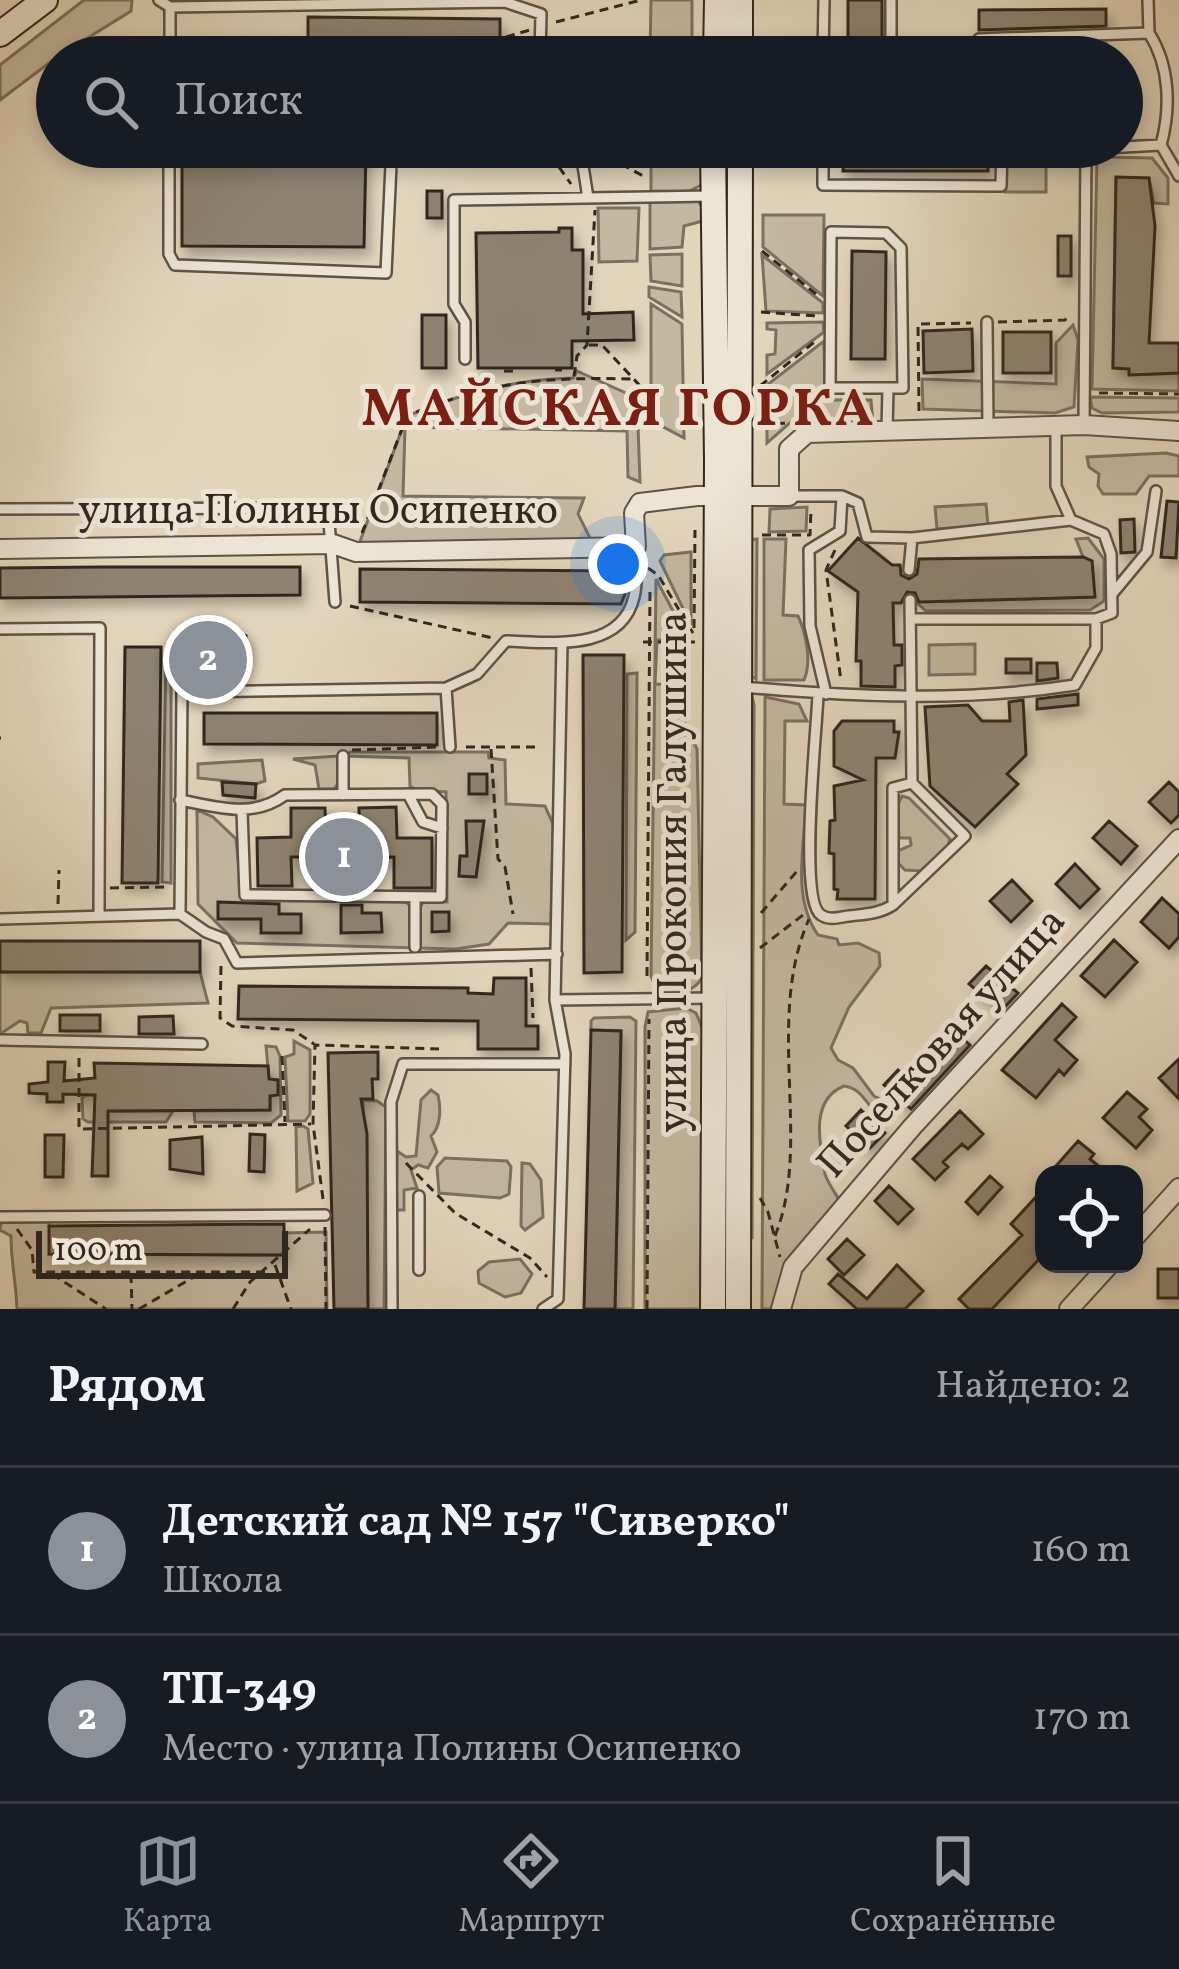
<!DOCTYPE html>
<html lang="ru">
<meta charset="utf-8">
<style>
:root{--surface:#171b24;--page:#20242c;--text:#f1f3f6;--muted:#9ea1a6;--line:#363941;--accent:#8c9099}
body{margin:0;font-family:Vollkorn,serif;background:var(--page);color:var(--text)}
.controls{position:absolute;right:36px;bottom:36px;display:grid;overflow:hidden;border-radius:24px;box-shadow:0 6px 18px #0003}
.controls button{width:108px;height:108px;display:grid;place-items:center;padding:0;border:0;border-bottom:3px solid var(--line);background:var(--surface);color:var(--text);font:60px sans-serif}
.scale{position:absolute;left:36px;bottom:30px;width:252px;box-sizing:border-box;padding-left:12px;border:6px solid #32281e;border-top:0;font-size:33px;line-height:42px;white-space:nowrap;color:#32281e;-webkit-text-stroke:9px #ede4d3;paint-order:stroke}
.you{position:absolute;left:618px;top:564px;width:42px;height:42px;margin:-30px;border:9px solid #fff;border-radius:50%;background:#1a73e8;box-shadow:0 0 0 18px #1a73e833}
.badge{display:grid;place-items:center;width:78px;height:78px;border-radius:50%;background:var(--accent);color:#fff;font-size:39px;font-weight:700}
.pin{position:absolute;translate:-50% -50%;border:6px solid #fff;box-shadow:0 3px 12px #0006}
.list{margin:0;padding:0;list-style:none}
h2{display:flex;justify-content:space-between;align-items:center;height:156px;margin:0;padding:0 48px;font-size:51px}
h2 small{font-size:39px;font-weight:400;color:var(--muted)}
.list li{display:grid;grid-template-columns:78px 1fr auto;gap:36px;align-items:center;box-sizing:border-box;height:168px;padding:0 48px;border-top:3px solid var(--line)}
.list b{display:block;font-size:45px;white-space:nowrap}
.list p{margin:0;font-size:39px;white-space:nowrap;color:var(--muted)}
.list em{font-size:39px;font-style:normal;color:var(--muted)}
.icon{flex:none;width:66px;height:66px;fill:none;stroke:currentColor;stroke-width:2;stroke-linecap:round;stroke-linejoin:round}
.map{position:relative;flex:none;width:1179px;height:1309px;overflow:hidden}
.search{position:absolute;background:var(--surface);box-shadow:0 6px 18px #0003;left:36px;right:36px;top:36px;height:132px;display:flex;align-items:center;gap:30px;box-sizing:border-box;padding:0 42px;border-radius:66px;color:var(--muted);font-size:45px}
.sheet{height:492px;background:var(--surface)}
nav{display:flex;justify-content:space-around;align-items:center;box-sizing:border-box;height:168px;border-top:3px solid var(--line);background:var(--surface);font-size:33px;color:var(--muted)}
nav a{display:grid;justify-items:center;gap:6px}
nav .on{color:var(--accent)}
.map>svg:first-child{display:block}
.green{fill:#c5b8a1;stroke:#7c7060;stroke-width:3}
.building{fill:#8e8270;stroke:#32281e;stroke-width:3;filter:url(#shadow)}
.lines{fill:none;stroke-linecap:round;stroke-linejoin:round}
.service-casing{stroke:#5e5346;stroke-width:14}
.minor-casing{stroke:#5e5346;stroke-width:22}
.secondary-casing{stroke:#32281e;stroke-width:28}
.path{stroke:#32281e;stroke-width:3;stroke-dasharray:9 6;stroke-linecap:butt}
.service{stroke:#ede4d3;stroke-width:9}
.minor{stroke:#ede4d3;stroke-width:18}
.secondary{stroke:#ede4d3;stroke-width:24}
.labels{text-anchor:middle;dominant-baseline:central;stroke-width:10;stroke-linejoin:round;paint-order:stroke}
.street-label{font-size:42px;fill:#32281e;stroke:#ede4d3}
.district-label{font-size:54px;font-weight:bold;letter-spacing:3px;fill:#7a1f14;stroke:#ede4d3}
</style>
<div class="map">
<svg width="1179" height="1309" viewBox="0 0 1179 1309">
<defs>
<filter id="shadow"><feDropShadow dx="4.5" dy="8" stdDeviation="6" flood-color="#0004"/></filter>
</defs>
<rect width="100%" height="100%" fill="#e3d5bc"/>
<filter id="stains"><feTurbulence type="fractalNoise" baseFrequency=".00167" numOctaves="4"/><feColorMatrix values="0 0 0 0 .2 0 0 0 0 .09 0 0 0 0 .02 0 0 0 .5 -.17"/></filter>
<radialGradient id="worn" r=".72"><stop offset=".6" stop-color="#630" stop-opacity="0"/><stop offset="1" stop-color="#630" stop-opacity=".3"/></radialGradient>
<path class="green" d="M84,0H132L131,11L57,57L0,100V65Z
M651,0H692V37L679,57H650Z
M651,147H705L703,184L688,192L651,191Z
M1005,156H1046V192H1005Z
M1097,157L1152,158L1168,178V204L1154,203L1149,178H1116L1113,367L1129,369L1130,375L1179,373V391L1092,389Z
M698,200L706,215L703,221L684,226L682,247L650,249V201Z
M598,208H639L637,261L599,262Z
M763,215H824L823,296L763,247Z
M682,254V286L651,281L650,255Z
M762,255L823,303V313L766,311Z
M649,287L681,292L682,317L649,297Z
M651,304L682,324L684,438L656,423L651,415Z
M823,322L824,332L767,374V355L775,354L776,330L767,329V323Z
M1073,325L1078,340L1074,407L1055,413L923,409L922,379L1056,384V343Z
M824,341L825,400H871L873,423L792,421L767,443V385Z
M577,371L637,398L640,482L628,477L627,431L405,427L403,496L584,498L578,514L595,548L359,544L407,416C461,393 515,379 573,378Z
M1090,397L1179,398V412L1102,413L1092,408Z
M1166,453L1179,456V476H1149L1136,494H1103L1098,486L1099,474L1089,467L1087,457Z
M986,504L988,525L937,529L935,507Z
M807,507L806,531L769,532L770,509Z
M1088,538L1104,559V601L1090,610L926,611L916,602L1094,597L1092,561L1083,557L1076,539Z
M757,539L756,679L751,676L749,540Z
M764,539H786L783,615L798,616C806,633 812,662 804,680H764Z
M691,552V625L660,561L664,555Z
M656,579L687,637L657,640L655,684L685,685V726L697,749L702,978C692,995 675,992 658,993L651,976Z
M975,644V674L929,675V645Z
M166,654L171,655V883L162,882Z
M637,673L635,932L626,940L627,674Z
M752,696L754,705L752,1239L746,1228L748,704Z
M765,697L799,704L807,721H785L784,804L806,805C804,848 792,898 818,935L837,939L839,945L858,943L879,953L880,966L849,1007L831,1048L838,1060L853,1068L874,1096L888,1103L894,1111L885,1119C867,1111 866,1089 844,1086C809,1100 820,1145 825,1174C827,1182 835,1192 839,1200L776,1309H762Z
M350,752H488L489,758L505,760L506,804L545,806L553,824L551,924L508,923L489,944L456,949L237,943L198,904L197,810L213,817L236,839L242,900L406,902L412,908L419,943V910L423,902H447L446,792L416,790L410,786L409,758L347,756Z
M338,756L341,779L334,789H319L315,765L293,759Z
M262,760L265,781L256,784L198,778V764Z
M902,796L909,798L950,839L948,846L922,871L905,870L898,863V851L911,845L910,838H899L897,806Z
M0,972H200L208,1003L51,1008L41,1033H28L27,1023L20,1021L0,1034Z
M686,1008L696,1013L703,1030L701,1309H645V1027L648,1012Z
M630,1017L636,1021L633,1309H615L621,1031L591,1030V1021L594,1018Z
M294,1041L310,1050V1114L305,1121H288L285,1057L294,1054Z
M266,1046L276,1047L280,1056L281,1115L271,1123L195,1122L194,1111L270,1110V1096L278,1080L269,1079Z
M431,1090L438,1095C441,1108 441,1127 431,1136L437,1152L428,1168L418,1165L411,1170L417,1188L404,1190V1210H396L397,1151L406,1157L416,1156L421,1100Z
M87,1095H95L96,1111H173L166,1122H88L83,1119L82,1098Z
M363,1100L377,1101L386,1107L384,1309H363Z
M303,1126L308,1129L313,1183L297,1191L296,1127Z
M445,1158L507,1161L511,1167L509,1194L500,1198L439,1193L437,1167Z
M522,1163L530,1164L541,1180L543,1217L525,1230L521,1226Z
M2,1219H49L50,1254L283,1255L284,1233L326,1232L327,1309H17C16,1282 11,1262 11,1236L0,1230Z
M520,1259L532,1274L521,1293L505,1297L479,1283L478,1271L489,1262Z"/>
<path class="building" d="M848,0H882V52H848Z
M1106,9V26L979,30V10Z
M308,17L500,19V57H182V38H308Z
M1106,44V57H974V46Z
M182,147H366L364,247L182,246Z
M844,147H988V171H843Z
M1116,177L1149,178L1155,226L1149,343H1179V373L1129,375V369L1113,368Z
M427,191H442V218H427Z
M559,228H572V250H583V314L633,312L634,340L572,341V368H478L476,233L559,232Z
M1058,236H1071V276H1058Z
M852,251L886,252L885,359H851Z
M422,315H446V368H422Z
M972,329L973,371L924,373L923,331Z
M1003,332H1051V373H1003Z
M1167,501L1179,502L1176,558L1161,557Z
M1134,519L1135,552L1121,553L1120,520Z
M858,538L892,565H900L901,575L909,579L917,574L919,559L1083,557L1092,561L1095,597L919,602L915,593L907,592L901,603H893L894,645H902V665L895,666V687L861,686V661H856L858,592L828,571Z
M101,567H300V595L0,598V568Z
M360,569L626,571L625,594L621,604L360,602Z
M233,635L246,636L244,660L230,658Z
M125,647H161L158,883H122Z
M196,652H220L221,668H196Z
M583,655H624L622,972L584,973Z
M1006,659H1031V673H1006Z
M1037,663H1057L1058,678L1037,681Z
M1078,694V705L1037,709V699Z
M1023,700L1026,755L1007,774L1018,784L975,827L930,786L925,707L968,705L982,721H1010L1009,702Z
M204,713H437V745L204,744Z
M842,721H894V732H899L895,758H876L875,899H837L838,890L834,889V854L829,853L830,821L835,820L834,786L863,780L834,766V731Z
M469,774H487V794H469Z
M222,782L256,784L255,798L223,795Z
M1169,782L1179,792V815L1171,823L1149,802Z
M396,807L397,838H432V888H394V857L361,858L362,887H324V857H291L292,886H258L257,838L291,837V808H325L326,838L359,837V808Z
M466,821H484L476,877L459,876L460,856H467Z
M1109,821L1137,846L1121,864L1093,838Z
M1075,864L1099,889L1080,908L1056,884Z
M1012,880L1032,901L1011,922L990,901Z
M1162,898L1179,914V937L1169,948L1141,922Z
M218,902L279,904V914H301V933H261V919H218Z
M341,905H362V913H381L382,932L341,933Z
M432,912H449V931L432,932Z
M1114,940L1137,962L1105,997L1081,976Z
M0,941H200V972H0Z
M986,966L1018,993L1001,1011L969,984Z
M494,978H526V1026H538V1049H478V1021L238,1019L239,986L468,988V993L493,994Z
M1062,1004L1076,1017L1055,1040L1077,1060L1064,1075L1059,1070L1036,1098L1002,1070Z
M60,1015H100V1031H60Z
M173,1016L174,1034H139V1017Z
M591,1030L621,1031L615,1309H584Z
M953,1030L970,1045L911,1109L884,1085L898,1070L913,1082L944,1052L937,1044Z
M378,1052V1079H372L373,1099H361L367,1134L368,1309H334L328,1053Z
M1179,1059V1099L1159,1078Z
M48,1062H65L64,1081L95,1078L94,1063L268,1066L269,1079L278,1080V1095L270,1096V1110L108,1111V1176H92L95,1095L63,1094V1102H47V1094L29,1093V1084L48,1082Z
M1127,1092L1147,1109L1139,1117L1152,1130L1136,1148L1103,1118Z
M861,1110L885,1133L870,1148L846,1126Z
M960,1111L983,1134L968,1149L962,1144L943,1162L948,1167L935,1180L913,1159Z
M250,1134L265,1135L264,1172L249,1171Z
M45,1135H64L63,1177H45Z
M202,1137L203,1174L170,1169V1140Z
M1078,1141L1094,1154L1090,1159L1108,1174H1063L1055,1167Z
M990,1176L1002,1187L978,1214L966,1202Z
M889,1186L913,1209L898,1224L875,1201Z
M1036,1197L1044,1205V1254L992,1309H969L959,1299L1022,1235L1011,1224Z
M284,1224V1255L49,1254V1226Z
M847,1239L864,1255L844,1275L828,1259Z
M897,1265L923,1291L905,1309H857L829,1284L838,1274L867,1299Z
M1158,1269H1179V1298H1158Z"/>
<g class="lines">
<defs>
<path id="service" d="M159,0L170,7L505,2L541,14L540,57
M1148,0L1149,33
M979,39L1149,33C1170,66 1171,108 1161,145
M170,57V7
M823,57L824,0
M891,57V0
M169,147V254L175,265L386,273L391,165L407,150L538,153
M823,147V185L1001,186L1002,147
M538,152L581,153L588,198
M831,232L886,233L901,248L903,388H830Z
M987,322L988,428
M465,359V322L454,304V200L712,196
M1084,423L1086,149L1161,145L1179,176
M1056,427V486L1071,520
M887,431L888,388
M789,496H842L858,503L867,537L912,538L1071,520L1104,534L1111,554L1112,613L1096,619H910
M0,509L328,508L335,602
M909,570L912,538
M1113,593L1147,552L1156,491
M0,629L100,628L99,914
M744,687C853,697 967,702 1075,685L1096,648V619
M446,688L450,747
M818,694C817,729 798,900 821,915C830,921 840,917 849,916C865,914 879,914 893,905V788L912,783
M826,694L810,626L809,550L840,531L842,496
M408,794L423,822L442,828
M343,795V756
M180,800C218,807 252,819 285,795L432,794L442,804L441,897L245,895L242,811
M415,898V947
M893,905L965,836L912,783L910,600
M180,914L182,692L446,688L477,674L506,641C549,642 621,653 634,597C638,582 636,564 636,548
M0,919L180,914L206,932L224,939L237,963L557,954
M555,1000L712,998
M0,1040L202,1044
M419,1196V1270
M0,1217L325,1215
M392,1309L391,1102L403,1064H565
M543,1309L558,1299L565,1054L555,1000L562,643"/>
<path id="minor" d="M0,549L333,544L356,552L636,547L634,513L640,503L697,496H789V449L807,433L1084,425L1179,431
M1134,1238L1179,1188
M781,1309L793,1267L913,1126L1179,839
M1069,1309L1110,1264"/>
<path id="secondary" d="M0,34L45,0
M716,57L717,0
M740,57V0
M713,1309L717,461L713,147
M738,1309L740,147"/>
</defs>
<use href="#service" class="service-casing"/>
<use href="#minor" class="minor-casing"/>
<use href="#secondary" class="secondary-casing"/>
<path class="path" d="M556,22L641,0
M506,37L530,30
M621,164L645,177
M559,167L571,184
M762,251L816,294
M761,312L817,316
M998,322L1065,320L1070,314
M589,345H602L644,390
M555,370H562
M504,371H515
M574,376L577,356L587,345L595,210
M760,386L818,339
M1099,393L1179,394
M919,411L918,324L971,323
M761,424L793,423
M362,533L407,416C491,381 542,377 632,379
M762,535H810L811,509
M835,550L826,570L841,681
M648,568L658,575L693,633
M350,606L493,638
M694,628L695,530
M643,642H695
M176,645L177,681
M0,738H1
M466,747H535
M491,749L498,859L505,867L513,914
M352,750L439,747
M110,888L166,887
M58,904L59,870
M761,913L798,870
M760,948L803,915
M221,966L220,1018L232,1026L293,1030L314,1044
M531,968L533,1018
M647,976L650,588
M282,1056L285,1122
M79,1058V1129L311,1124
M406,1163L455,1213L530,1258L547,1277
M760,1198L768,1212L780,1257
M323,1199L313,1124L315,1045L439,1049
M325,1227L326,1309
M17,1229L32,1250L34,1272H265
M775,1236C813,1143 764,1021 809,919
M275,1265L291,1309
M52,1274L106,1309
M131,1274L132,1309
M139,1309L199,1274
M233,1309L250,1282L310,1229
M647,1309L649,1019"/>
<use href="#service" class="service"/>
<use href="#minor" class="minor"/>
<use href="#secondary" class="secondary"/>
</g>
<g class="labels">
<g class="street-label">
<text x="318" y="512">улица Полины Осипенко</text>
<text transform="translate(675 872) rotate(-90)">улица Прокопия Галушина</text>
<text transform="translate(943 1044) rotate(-48)">Поселковая улица</text>
</g>
<g class="district-label">
<text x="619" y="411">МАЙСКАЯ ГОРКА</text>
</g>
</g>
<rect width="100%" height="100%" filter="url(#stains)"/>
<rect width="100%" height="100%" fill="url(#worn)"/>
</svg>
<div class="controls">
<button><svg class="icon" aria-label="locate" viewBox="0 0 24 24"><circle cx="12" cy="12" r="6"/><path d="M12 2v4M12 18v4M2 12h4M18 12h4"/></svg></button>
</div>
<div class="scale">100 m</div>
<div class="you"></div>
<div class="pin badge" style="left:344px;top:857px">1</div>
<div class="pin badge" style="left:208px;top:660px">2</div>
<div class="search"><svg class="icon" aria-label="search" viewBox="0 0 24 24"><circle cx="10" cy="10" r="6"/><path d="M15 15l6 6"/></svg>Поиск</div>
</div>
<section class="sheet">
<h2>Рядом<small>Найдено: 2</small></h2>
<ul class="list">
<li><span class="badge">1</span><div><b>Детский сад № 157 &quot;Сиверко&quot;</b><p>Школа</p></div><em>160 m</em></li>
<li><span class="badge">2</span><div><b>ТП-349</b><p>Место · улица Полины Осипенко</p></div><em>170 m</em></li>
</ul>
</section>
<nav>
<a class="on"><svg class="icon" aria-label="map" viewBox="0 0 24 24"><path d="M3 6l6-2 6 2 6-2v14l-6 2-6-2-6 2zM9 4v14M15 6v14"/></svg>Карта</a>
<a><svg class="icon" aria-label="directions" viewBox="0 0 24 24"><path d="M12 3l9 9-9 9-9-9zM9 14v-3h6M13 9l2 2-2 2"/></svg>Маршрут</a>
<a><svg class="icon" aria-label="saved" viewBox="0 0 24 24"><path d="M7 4h10v16l-5-4-5 4z"/></svg>Сохранённые</a>
</nav>
